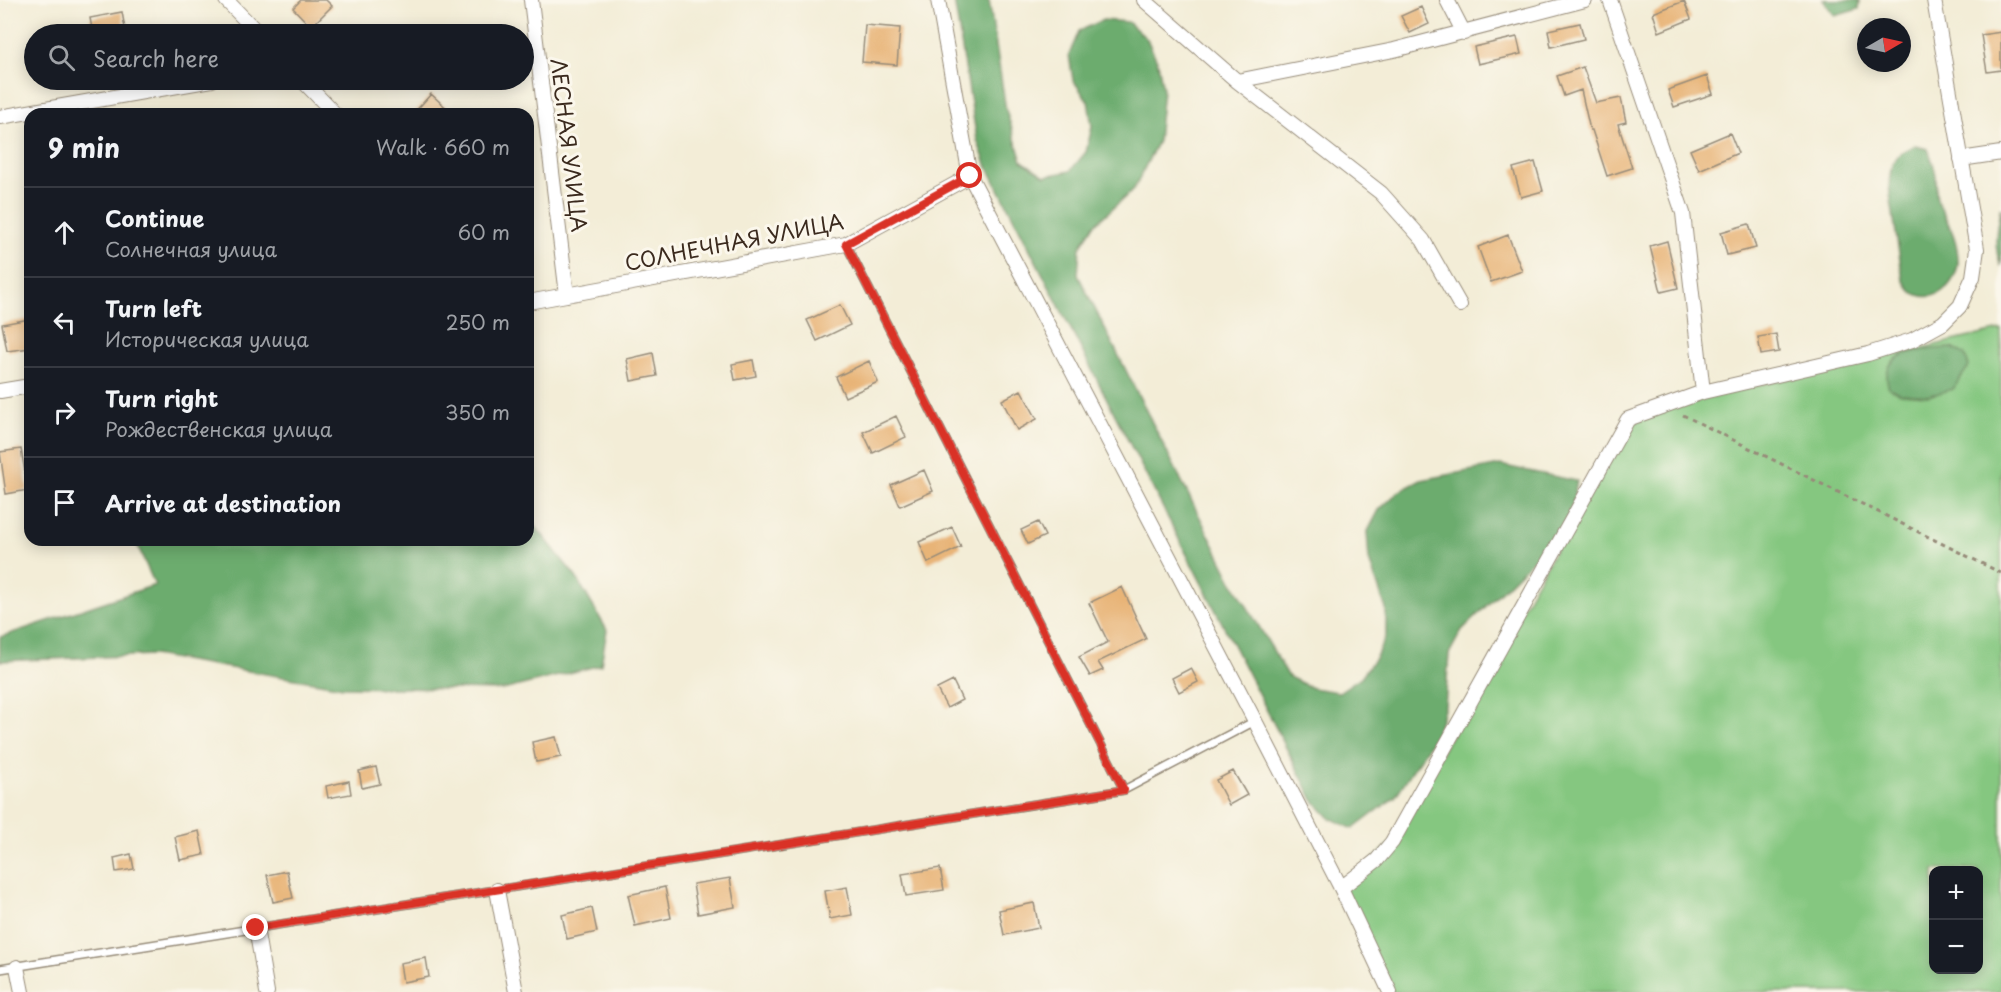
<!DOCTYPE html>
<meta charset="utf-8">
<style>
:root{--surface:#171b24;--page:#242831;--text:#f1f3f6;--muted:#9ea1a6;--line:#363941}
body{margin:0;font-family:"Playpen Sans",sans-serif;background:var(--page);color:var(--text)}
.controls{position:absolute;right:18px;bottom:18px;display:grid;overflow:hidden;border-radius:12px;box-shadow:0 3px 15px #0003}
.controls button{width:54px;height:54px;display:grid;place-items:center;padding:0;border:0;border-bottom:2px solid var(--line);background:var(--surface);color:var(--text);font:30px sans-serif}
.compass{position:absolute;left:1857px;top:18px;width:54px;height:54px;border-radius:50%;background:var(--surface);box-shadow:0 3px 15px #0003;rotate:81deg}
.stop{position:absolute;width:18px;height:18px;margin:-14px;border:4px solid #d93025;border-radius:50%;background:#fff}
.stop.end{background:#d93025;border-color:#fff;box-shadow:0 2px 6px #0008}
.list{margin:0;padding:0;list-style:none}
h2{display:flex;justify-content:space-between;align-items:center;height:78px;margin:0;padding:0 24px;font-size:26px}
h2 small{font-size:20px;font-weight:400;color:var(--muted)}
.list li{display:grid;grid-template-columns:39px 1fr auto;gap:18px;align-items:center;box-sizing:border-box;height:90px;padding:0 24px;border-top:2px solid var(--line)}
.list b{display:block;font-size:22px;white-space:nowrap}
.list p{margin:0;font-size:20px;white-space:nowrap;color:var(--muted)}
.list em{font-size:20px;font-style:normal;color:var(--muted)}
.icon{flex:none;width:33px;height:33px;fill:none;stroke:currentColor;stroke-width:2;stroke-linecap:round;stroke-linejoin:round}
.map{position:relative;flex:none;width:2001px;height:992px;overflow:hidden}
.search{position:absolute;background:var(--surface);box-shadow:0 3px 15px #0003;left:24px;top:24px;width:510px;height:66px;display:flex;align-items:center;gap:15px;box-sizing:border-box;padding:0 21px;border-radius:33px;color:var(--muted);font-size:22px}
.panel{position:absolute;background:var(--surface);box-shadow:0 3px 15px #0003;left:24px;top:108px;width:510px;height:438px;border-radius:18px}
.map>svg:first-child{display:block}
.green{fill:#85c780;stroke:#60784f;stroke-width:1.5;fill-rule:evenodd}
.forest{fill:#6cac6e;stroke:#546b46;stroke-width:1.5}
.building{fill:#e8b477}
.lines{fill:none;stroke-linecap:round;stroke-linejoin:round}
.lane-casing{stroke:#978c7a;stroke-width:10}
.street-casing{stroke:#978c7a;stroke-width:16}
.path{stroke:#978c7a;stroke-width:3;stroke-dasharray:4.5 4.5;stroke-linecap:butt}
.lane{stroke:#fff;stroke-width:7}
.street{stroke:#fff;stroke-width:14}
.route{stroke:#d93025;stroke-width:8}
.labels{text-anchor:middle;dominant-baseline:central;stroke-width:6;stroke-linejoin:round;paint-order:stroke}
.street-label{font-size:21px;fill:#3b2a1e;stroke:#fbf7ec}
</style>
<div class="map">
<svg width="2001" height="992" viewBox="0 0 2001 992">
<rect width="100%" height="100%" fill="#fbf7ec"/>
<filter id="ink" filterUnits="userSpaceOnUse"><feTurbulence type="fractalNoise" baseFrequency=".0167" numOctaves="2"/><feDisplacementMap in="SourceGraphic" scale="12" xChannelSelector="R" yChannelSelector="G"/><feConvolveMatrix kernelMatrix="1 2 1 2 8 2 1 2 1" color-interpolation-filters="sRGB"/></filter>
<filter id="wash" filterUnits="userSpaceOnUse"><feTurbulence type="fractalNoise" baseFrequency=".008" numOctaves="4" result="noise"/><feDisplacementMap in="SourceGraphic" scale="24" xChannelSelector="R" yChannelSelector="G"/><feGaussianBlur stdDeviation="1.35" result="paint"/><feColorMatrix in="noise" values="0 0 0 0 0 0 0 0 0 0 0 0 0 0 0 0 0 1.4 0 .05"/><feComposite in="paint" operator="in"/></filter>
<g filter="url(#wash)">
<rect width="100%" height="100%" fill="#f3edd7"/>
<path class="green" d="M2001,330V992H1390L1341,888L1392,842L1628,419L1666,406ZM1934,870H1978V970H1934Z"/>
<path class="forest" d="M954,0H989L1006,110L1022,161L1045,176L1070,171L1086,152L1092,127L1088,101L1073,80L1069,55L1079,31L1103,20L1128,22L1147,39L1158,63L1163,89L1158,141L1134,189L1094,225L1080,247L1078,275L1232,581L1289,677L1312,688L1339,692L1361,677L1376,657L1386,635V609L1369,560L1367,533L1379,510L1398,492L1421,480L1500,465L1577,481L1570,515L1556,537L1462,630L1449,654L1445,706L1437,733L1395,797L1353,829L1330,818L1313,800L986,164L977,140Z
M1823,0H1860L1859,9L1835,16Z
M1915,146L1928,149C1931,158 1935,167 1936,176C1937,183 1935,192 1937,199C1946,222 1957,233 1958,260C1959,283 1933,308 1911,291C1908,288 1906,283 1903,280L1889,187C1890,164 1893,154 1915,146Z
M2001,207V266C1993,246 1996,227 2001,207Z
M1952,348L1964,354L1969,366L1953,389L1928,396L1901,394L1889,388C1876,349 1927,349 1952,348Z
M528,517L576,577L607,630L601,665L503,690L343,687L153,655L0,661V637L155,585L135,540H528Z"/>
<g id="blocks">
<path class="building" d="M301,0H326L332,6L311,27L293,8Z
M1684,1L1691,19L1659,32L1653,13Z
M1421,7L1429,24L1410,33L1401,16Z
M122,12L126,34H93L90,18Z
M1580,23L1584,39L1551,47L1548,30Z
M865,25L900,28L897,65L862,62Z
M2001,32V70L1987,72L1981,35Z
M1517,37L1521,54L1478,64L1474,47Z
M1583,67L1596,103L1621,98L1626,122L1618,124L1632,168L1607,176L1592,130H1590L1581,90L1564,96L1557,76Z
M1707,76L1713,94L1674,107L1668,90Z
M431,94L453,114H413Z
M1730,133L1738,153L1699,170L1690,150Z
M1535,162L1543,191L1521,197L1513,168Z
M1749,224L1756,248L1727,255L1721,232Z
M1508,235L1522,271L1491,282L1478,247Z
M1667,241L1678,288L1661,292L1650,246Z
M840,305L850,325L817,341L807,320Z
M30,319V348L7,351L2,324Z
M1776,334L1779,352L1761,355L1758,337Z
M653,353L657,376L631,381L627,359Z
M753,360L756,376L735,380L732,364Z
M869,361L878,382L845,397L836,377Z
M1021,390L1037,419L1017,430L1002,400Z
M896,416L906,437L873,453L863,432Z
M21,449L28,490L6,494L0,452Z
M924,470L933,491L900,506L891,485Z
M1038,522L1045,536L1028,544L1021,530Z
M952,527L961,547L928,563L919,542Z
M1122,587L1146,639L1098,662L1103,670L1090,676L1079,657L1108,642L1089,603Z
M1191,668L1198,682L1179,692L1172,678Z
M953,681L962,700L947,708L937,689Z
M556,737L561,757L536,762L532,742Z
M376,767L380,784L362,788L359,771Z
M1233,771L1247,795L1229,805L1216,780Z
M349,781L351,794L328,798L326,786Z
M199,831L204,855L180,860L175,837Z
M131,854L134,869L116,872L114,858Z
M940,868L944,890L906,896L902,874Z
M287,871L293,898L273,902L267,875Z
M730,878L735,907L698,914L693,884Z
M665,887L671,918L635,926L628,895Z
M847,887L852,915L830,919L825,891Z
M1034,903L1039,928L1004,935L999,910Z
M592,908L597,932L567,939L562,915Z
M426,958L429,977L403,982L400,963Z"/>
</g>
</g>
<g filter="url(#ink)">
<use href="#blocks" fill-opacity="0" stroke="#978c7a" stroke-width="1.5"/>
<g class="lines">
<defs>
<path id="lane" d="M846,244L1124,790
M0,969L1124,790L1255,721"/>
<path id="street" d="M226,0L259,34
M531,0L567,295
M938,0L970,176L1255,721L1341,888L1390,992
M1144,0L1237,81L1381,193L1423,240L1460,305
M1447,0L1464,33
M1610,0L1683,213L1703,392
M302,80L335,114
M1237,81L1394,50L1585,0
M0,117L212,80
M1961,159L2001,153
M528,302L846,244L970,176
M0,391L30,386
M1341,888L1377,860L1392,842L1628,419L1703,392L1868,354L1912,340L1943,323L1960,306L1973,277L1977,249L1934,0
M497,890L516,992
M256,928L267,992
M17,967L22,992"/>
</defs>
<use href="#lane" class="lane-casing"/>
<use href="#street" class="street-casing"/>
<path class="path" d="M1683,415L2001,573"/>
<use href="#lane" class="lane"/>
<use href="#street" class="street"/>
</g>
</g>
<g class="lines" filter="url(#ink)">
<path class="route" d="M256,928L1124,790L846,244L970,176"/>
</g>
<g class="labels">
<g class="street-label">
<text transform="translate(570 145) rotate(83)">ЛЕСНАЯ УЛИЦА</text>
<text transform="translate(734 241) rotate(-11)">СОЛНЕЧНАЯ УЛИЦА</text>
</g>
</g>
</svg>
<div class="controls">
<button>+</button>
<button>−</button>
</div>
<svg class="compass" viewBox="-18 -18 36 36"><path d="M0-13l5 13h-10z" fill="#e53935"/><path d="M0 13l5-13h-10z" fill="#9ea1a6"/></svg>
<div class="stop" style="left:970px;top:176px"></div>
<div class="stop end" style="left:256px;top:928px"></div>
<div class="search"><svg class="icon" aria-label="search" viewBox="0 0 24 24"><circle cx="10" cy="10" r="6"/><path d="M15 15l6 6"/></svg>Search here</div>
<section class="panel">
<h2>9 min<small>Walk · 660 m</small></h2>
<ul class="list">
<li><svg class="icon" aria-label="ahead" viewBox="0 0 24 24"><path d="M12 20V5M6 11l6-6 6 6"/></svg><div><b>Continue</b><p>Солнечная улица</p></div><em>60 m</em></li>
<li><svg class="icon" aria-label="left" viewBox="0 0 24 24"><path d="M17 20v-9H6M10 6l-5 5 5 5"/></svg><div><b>Turn left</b><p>Историческая улица</p></div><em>250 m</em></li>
<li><svg class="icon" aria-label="right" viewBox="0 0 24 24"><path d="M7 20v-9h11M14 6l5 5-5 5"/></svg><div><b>Turn right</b><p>Рождественская улица</p></div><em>350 m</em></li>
<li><svg class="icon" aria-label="arrive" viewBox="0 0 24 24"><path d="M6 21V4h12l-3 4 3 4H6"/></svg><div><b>Arrive at destination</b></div></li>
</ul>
</section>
</div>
